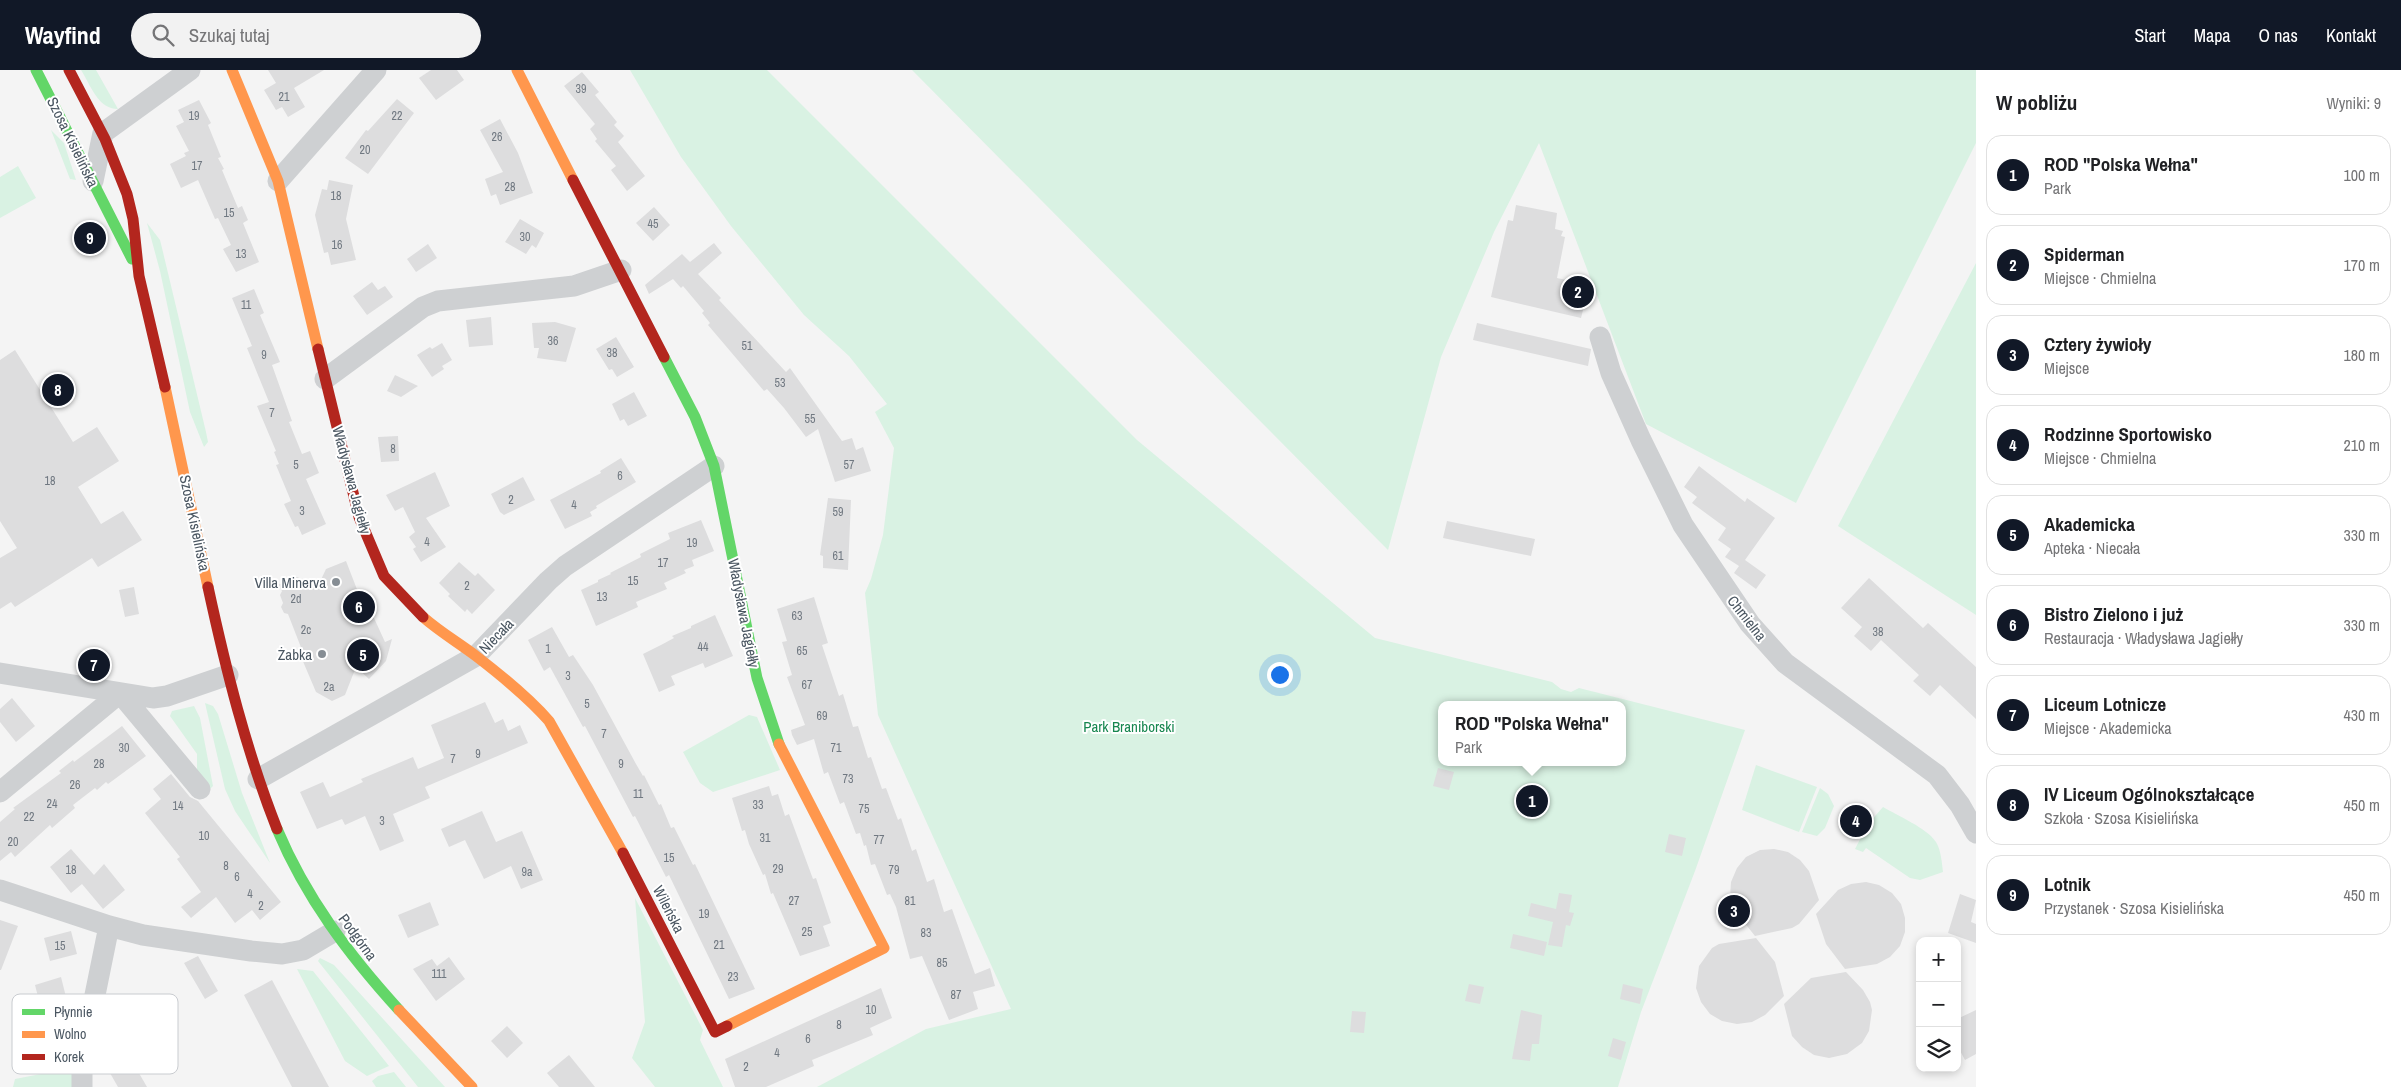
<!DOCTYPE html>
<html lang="pl">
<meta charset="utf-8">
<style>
:root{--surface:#fff;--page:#f2f2f2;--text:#202124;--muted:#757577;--line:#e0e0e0;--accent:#111827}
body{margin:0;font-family:"Archivo Narrow",sans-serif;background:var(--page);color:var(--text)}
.controls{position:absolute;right:15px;bottom:15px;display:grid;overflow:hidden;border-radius:10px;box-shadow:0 2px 8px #0003}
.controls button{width:45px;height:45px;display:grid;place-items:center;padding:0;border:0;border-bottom:1px solid var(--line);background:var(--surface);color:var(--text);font:25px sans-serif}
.you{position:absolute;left:1279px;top:604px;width:18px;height:18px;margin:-12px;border:4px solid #fff;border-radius:50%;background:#1a73e8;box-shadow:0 0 0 8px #1a73e833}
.badge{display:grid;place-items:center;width:32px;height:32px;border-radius:50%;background:var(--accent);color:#fff;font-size:16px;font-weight:700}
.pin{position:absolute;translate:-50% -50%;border:2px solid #fff;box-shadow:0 1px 5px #0006}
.popup{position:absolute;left:1438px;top:631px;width:188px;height:65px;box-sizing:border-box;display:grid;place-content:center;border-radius:10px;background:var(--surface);filter:drop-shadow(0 1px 4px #0005);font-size:16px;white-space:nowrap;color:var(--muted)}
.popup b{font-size:19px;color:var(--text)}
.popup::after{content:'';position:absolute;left:50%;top:100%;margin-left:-10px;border:10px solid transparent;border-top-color:var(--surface)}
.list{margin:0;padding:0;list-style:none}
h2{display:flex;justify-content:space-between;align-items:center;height:65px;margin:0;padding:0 20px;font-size:21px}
h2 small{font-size:16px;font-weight:400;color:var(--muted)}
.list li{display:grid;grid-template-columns:32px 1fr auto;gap:15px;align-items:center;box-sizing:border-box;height:80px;margin:0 10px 10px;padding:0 10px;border:1px solid var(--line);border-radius:15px}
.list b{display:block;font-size:19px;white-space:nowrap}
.list p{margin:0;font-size:16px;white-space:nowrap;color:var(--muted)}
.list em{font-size:16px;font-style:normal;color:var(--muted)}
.icon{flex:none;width:28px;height:28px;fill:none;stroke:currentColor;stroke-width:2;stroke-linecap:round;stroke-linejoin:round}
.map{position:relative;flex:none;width:1976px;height:1017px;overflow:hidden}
header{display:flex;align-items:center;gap:30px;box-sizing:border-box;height:70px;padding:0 25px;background:var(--accent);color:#fff}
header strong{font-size:24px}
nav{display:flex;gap:28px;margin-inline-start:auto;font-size:18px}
.search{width:350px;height:45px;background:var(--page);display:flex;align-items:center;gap:12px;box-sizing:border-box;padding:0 18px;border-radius:28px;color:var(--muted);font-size:19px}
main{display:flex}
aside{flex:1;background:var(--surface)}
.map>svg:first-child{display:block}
.green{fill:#d9f2e3;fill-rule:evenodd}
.building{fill:#ddddde}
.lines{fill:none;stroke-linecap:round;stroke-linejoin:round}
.street{stroke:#ced0d2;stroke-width:21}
.fast{stroke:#63d668;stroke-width:11}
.slow{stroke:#ff974d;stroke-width:11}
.jam{stroke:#b3261e;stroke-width:11}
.poi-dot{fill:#868d94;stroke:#fff;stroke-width:2}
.labels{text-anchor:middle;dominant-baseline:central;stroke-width:4;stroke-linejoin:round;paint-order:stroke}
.number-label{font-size:12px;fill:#707881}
.street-label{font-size:15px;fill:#4a5661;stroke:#fff}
.poi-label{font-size:15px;fill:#4a5661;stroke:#fff;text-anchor:end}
.park-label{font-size:15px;fill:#17864f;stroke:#fff}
.key{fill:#fff;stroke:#c9ccd0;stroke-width:1}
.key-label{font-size:14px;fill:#4a5661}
</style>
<header>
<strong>Wayfind</strong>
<div class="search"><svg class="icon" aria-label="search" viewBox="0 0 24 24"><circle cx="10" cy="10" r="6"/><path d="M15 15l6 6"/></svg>Szukaj tutaj</div>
<nav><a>Start</a><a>Mapa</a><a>O nas</a><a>Kontakt</a></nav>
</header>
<main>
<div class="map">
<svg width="1976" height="1017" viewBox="0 0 1976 1017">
<rect width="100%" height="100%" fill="#f4f4f4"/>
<path class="green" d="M81,0H96L118,39C98,39 91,16 81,0Z
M630,0H767L1137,370L1375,568L1552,612L1561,619L1571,622L1579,618L1745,660L1695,801L1641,942L1618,1017H817L926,959L1011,939L878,645L865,523L871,509L883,465L894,378L875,342L887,334L849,286L804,245L731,156L681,87ZM1442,635H1622V692H1442Z
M912,0H1976V73L1796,433L1646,354L1539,73L1494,162L1441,287L1388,480Z
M51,60L64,73L76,110L70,109Z
M18,96L36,128L0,148V107Z
M147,153L160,170L162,178L206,362L208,372L204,377L190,342L160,201Z
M1976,193V545L1838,456Z
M205,633L213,636L218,644L242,723L270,793L235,741L225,719Z
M194,636L200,648L213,716L209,720L197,702V684L170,646L172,641Z
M749,645L757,647L780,700L713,722L700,713L683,682Z
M1756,695L1817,717L1799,762L1742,740Z
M1820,718L1828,724L1834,736L1825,758L1817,766L1802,762Z
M1883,737C1898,746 1927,758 1936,772C1941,780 1942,793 1943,802L1920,810L1910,808L1866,778L1863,782L1855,779L1868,754Z
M635,828L703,960L700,970L723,1017H655L632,988L645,952Z
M320,888L334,895L445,1017H418L318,891Z
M297,899L313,901L389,996L367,1006L345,991Z
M87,995L86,1017H13L15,1009Z
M394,1002L406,1017H376L372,1011L378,1006Z"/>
<path class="building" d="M268,0H324L294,18L305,37L288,47L282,37L276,40L264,20L276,13Z
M431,0H457L464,10L436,30L419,8Z
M582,2L599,22L595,25L617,52L614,55L624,66L618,72L645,106L627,121L611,100L616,96L595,71L597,69L590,59L595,54L564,16Z
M397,29L414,43L368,104L345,88L366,60L368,61Z
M199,30L211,53L208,55L221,87L218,88L224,99L222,100L238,138L242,136L248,150L243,153L259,192L236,202L223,179L231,175L218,148L215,149L198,110L181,118L170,94L186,86L184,83L189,81L176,56L184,52L178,40Z
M500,49L518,83L533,123L500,135L496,124L491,126L485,109L503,102L480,60Z
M329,110L353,115L346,149L356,190L331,195L328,182L324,183L315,145L322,119L327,120Z
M1516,135L1557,143L1555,159L1563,161L1561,166L1565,167L1557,208L1580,213L1576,230L1585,232L1581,248L1491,227L1508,150L1513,151Z
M654,137L670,155L653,171L636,153Z
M520,149L544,163L536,178L532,175L526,184L505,172Z
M714,173L722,183L698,204L721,228L719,230L786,302L790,298L842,371L852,368L856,380L863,377L871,401L835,412L818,359L806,367L784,338L767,319L764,321L708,255L710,253L702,243L704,241L683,216L681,218L673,209L649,224L645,215L682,184L690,192Z
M428,174L437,188L416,202L407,189Z
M372,212L378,220L385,216L393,227L367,245L353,226Z
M254,219L264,243L260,245L280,292L272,295L292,351L289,352L302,384L310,381L319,403L306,409L326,454L302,465L298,456L295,457L284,434L291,431L276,395L279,394L274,382L276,381L257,336L269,332L247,278L252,276L232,228Z
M491,247L493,275L469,277L466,250Z
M555,252L576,258L566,292L537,288L539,278H534L532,253Z
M1477,253L1591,279L1588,296L1473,270Z
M616,267L634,297L617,307L612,299L609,300L596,279Z
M442,273L452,290L442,296L444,299L432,307L417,285L430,277L432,279Z
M15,280L73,372L97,357L119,391L78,417L101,454L123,441L142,470L98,497L92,488L15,537L11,532L0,539V488L17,478L0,451V290Z
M395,305L418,316L401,327L387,321Z
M634,322L647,346L628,356L624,349L620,351L612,334Z
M398,366L399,391L381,392L378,367Z
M621,388L636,412L596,436L597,438L590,442L592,446L565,459L550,430L601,403L600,401Z
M1699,396L1745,432L1747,428L1775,448L1745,490L1766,505L1756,519L1734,503L1739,496L1725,487L1731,479L1718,470L1726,458L1692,433L1697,427L1684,417Z
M435,402L450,436L426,448L446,477L421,492L413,479L416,477L409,467L415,462L403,437L395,441L386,425Z
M523,407L535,430L504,445L500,442L491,424Z
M828,428L851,430L848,500L823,498V486L820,485Z
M701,450L714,481L692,490L694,496L684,500L686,503L664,513L667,519L636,532L638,537L596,556L581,520L598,512V510L611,504L610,503L641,487L640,484L670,469L668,463Z
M1447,451L1535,469L1531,486L1443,468Z
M346,491L358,522L363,524L385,572L392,569L386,591L369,609L356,597L345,625L332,631L316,622L299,582L302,580L288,544L284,543L281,537L283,533L280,525L282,521L278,515L297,507L318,516L326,499Z
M459,492L475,506L478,503L495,520L472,544L467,539L465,542L448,526L450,524L439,513Z
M1869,508L1923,558L1928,553L1976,597V649L1940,615L1930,626L1913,611L1919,605L1881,570L1871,581L1854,566L1862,557L1841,538Z
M134,517L139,544L125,547L119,520Z
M814,527L828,573L822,575L839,626L843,624L853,657L858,656L868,688L871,687L882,719L886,718L898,750L901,748L912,781L916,779L927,812L934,809L944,842L952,839L975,904L990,898L995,916L973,922L978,939L949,950L922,886L910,889L896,837L890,824L887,825L875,794L871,795L866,775L864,776L860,763L856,764L844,732L840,734L828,702L824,704L814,669L797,675L792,665L791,660L805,655L787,607L792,605L782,572L787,571L777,539Z
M715,545L733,586L705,598L703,593L671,606L675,615L659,622L643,584L661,575L674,568L672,566L691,558V556Z
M552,557L569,587L573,585L593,615L636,694L643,706L644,705L659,735L661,734L671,758L674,757L693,795L695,794L755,919L729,929L669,805L666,807L635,746L633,747L585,656L583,657L550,597L544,601L528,570Z
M12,628L35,656L16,672L0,652V639Z
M485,632L495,653L503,649L508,661L520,655L528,673L425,717L430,728L393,744L404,771L380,781L365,746L345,755L342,749L317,759L300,722L323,712L330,727L363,712L361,709L413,687L418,699L444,688L431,655Z
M122,656L146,686L108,714L106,712L97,720L95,718L73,735L75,738L52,758L50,755L15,787L11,782L0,791V752L15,739L13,738L61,703L59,701L73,690L74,692Z
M1438,698L1454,702L1449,720L1433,716Z
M171,704L190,727L198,731L281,832L260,850L252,840L235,853L216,827L191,848L181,837L201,822L177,789L180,787L145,743L161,729L153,719Z
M769,716L772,726L778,724L785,746L789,744L813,809L816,808L831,853L823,856L830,876L800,886L773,823L771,824L765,804L763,805L749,774L745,760L742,761L732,728Z
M482,741L496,772L522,761L543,810L521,819L511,796L484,809L465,770L449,777L441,759Z
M1669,764L1686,768L1682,786L1665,782Z
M71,779L94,805L104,794L125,820L103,839L82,814L71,823L50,797Z
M1774,779L1788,782L1800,790L1809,801L1819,830L1799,854L1792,858L1755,866L1735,841L1730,827L1731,812L1737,798L1746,787L1760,780Z
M1866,812L1879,815L1892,823L1901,834L1905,848V862L1900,876L1890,887L1877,894L1845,899L1826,874L1816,844L1838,820L1851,814Z
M1559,823L1572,825L1569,842L1574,843L1570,856L1566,855L1562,877L1548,875L1553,852L1528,846L1531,833L1556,839Z
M1960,824L1976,830L1971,852L1976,854V873L1948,863Z
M430,832L439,855L408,868L398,845Z
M0,850L18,856L1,900H0Z
M71,861L77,884L50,891L44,868Z
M1513,864L1547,872L1544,886L1510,878Z
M1756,868L1775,892L1784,926L1765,945L1752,952L1737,954L1722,951L1710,944L1701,932L1696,918L1699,896L1712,878L1719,874Z
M198,886L218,921L205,929L184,893Z
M449,887L465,909L436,931L413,899L432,889L437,896Z
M1846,902L1863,920L1870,932L1872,940L1869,961L1862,973L1847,984L1829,988L1814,985L1802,977L1792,966L1784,934L1811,908Z
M61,907L68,935L42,942L35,915Z
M272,910L329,1017H292L244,925Z
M1469,914L1484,917L1480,934L1465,931Z
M1623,914L1643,919L1640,934L1620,929Z
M881,918L892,948L870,958L873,965L812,990L814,996L766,1017H735L725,989Z
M138,927L151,950L134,959L130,951L124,954L115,939Z
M1521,940L1542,945L1539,974H1532L1530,991L1512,989Z
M1976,940V984L1965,990L1957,975V949Z
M1352,941L1366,942L1364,963L1350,962Z
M52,956L59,984L33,990L25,962Z
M507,956L523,973L507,988L491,971Z
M1613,968L1626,972L1621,990L1608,986Z
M569,985L595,1017H559L547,1003Z
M132,991L147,1017H118L110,1003Z"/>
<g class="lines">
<path class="street" d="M93,111L103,63L190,0
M278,111L376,0
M1600,267L1611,303L1641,370L1683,455L1750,554L1785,593L1937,705L1960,735L1976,763
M325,309L423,237L438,231L574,216L621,200
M0,603L153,628L167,626L228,605
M258,709L476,586L548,511L565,496L714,396
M0,722L120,623L200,719
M0,820L109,856L143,865L251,881L282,884L303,880L335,861
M82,1017V989L109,856"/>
<path class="fast" d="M36,0L132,189
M664,287L695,347L714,396L757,608L779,674
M277,759C306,828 349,885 399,940"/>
<path class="slow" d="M232,0L278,111L318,279
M517,0L573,110
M165,317L208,517
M423,547C440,562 459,573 476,586C502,606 528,627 549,651L623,783
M399,940L472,1017
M727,956L884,878L779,674"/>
<path class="jam" d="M69,0L105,69L127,124L133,149L139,206L165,317
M573,110L664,287
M318,279L359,447L384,506L423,547
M208,517C226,600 246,680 277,759
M623,783L715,962L727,956"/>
</g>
<g class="poi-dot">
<circle cx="336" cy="512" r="5"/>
<circle cx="322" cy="584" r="5"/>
</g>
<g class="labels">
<g class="number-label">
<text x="581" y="19">39</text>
<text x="284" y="27">21</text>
<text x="194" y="46">19</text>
<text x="397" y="46">22</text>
<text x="497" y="67">26</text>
<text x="365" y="80">20</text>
<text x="197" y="96">17</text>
<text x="510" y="117">28</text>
<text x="336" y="126">18</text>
<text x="229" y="143">15</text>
<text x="653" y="154">45</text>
<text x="525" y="167">30</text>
<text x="337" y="175">16</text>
<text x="241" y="184">13</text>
<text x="246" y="235">11</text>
<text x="553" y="271">36</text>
<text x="747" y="276">51</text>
<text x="612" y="283">38</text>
<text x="264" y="285">9</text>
<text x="780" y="313">53</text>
<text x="272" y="343">7</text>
<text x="810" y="349">55</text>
<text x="393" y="379">8</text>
<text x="296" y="395">5</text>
<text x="849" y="395">57</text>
<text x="620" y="406">6</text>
<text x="50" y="411">18</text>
<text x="511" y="430">2</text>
<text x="574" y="435">4</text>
<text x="302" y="441">3</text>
<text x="838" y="442">59</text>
<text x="427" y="472">4</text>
<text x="692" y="473">19</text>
<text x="838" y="486">61</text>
<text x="663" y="493">17</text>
<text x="633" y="511">15</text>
<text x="467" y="516">2</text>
<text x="602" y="527">13</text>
<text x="296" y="529">2d</text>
<text x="797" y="546">63</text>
<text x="306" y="560">2c</text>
<text x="1878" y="562">38</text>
<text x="703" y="577">44</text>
<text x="548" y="579">1</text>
<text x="802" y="581">65</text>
<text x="568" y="606">3</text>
<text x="807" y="615">67</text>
<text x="329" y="617">2a</text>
<text x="587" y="634">5</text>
<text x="822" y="646">69</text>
<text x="604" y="664">7</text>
<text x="124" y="678">30</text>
<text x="836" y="678">71</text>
<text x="478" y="684">9</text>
<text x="453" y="689">7</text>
<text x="99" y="694">28</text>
<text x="621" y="694">9</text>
<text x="848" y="709">73</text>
<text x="75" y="715">26</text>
<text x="638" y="724">11</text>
<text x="52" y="734">24</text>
<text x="758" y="735">33</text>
<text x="178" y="736">14</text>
<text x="864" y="739">75</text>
<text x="29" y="747">22</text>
<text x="382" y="751">3</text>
<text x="204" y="766">10</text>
<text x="765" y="768">31</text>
<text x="879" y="770">77</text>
<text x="13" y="772">20</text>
<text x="669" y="788">15</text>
<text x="226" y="796">8</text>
<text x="778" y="799">29</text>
<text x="71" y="800">18</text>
<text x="894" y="800">79</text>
<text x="527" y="802">9a</text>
<text x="237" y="807">6</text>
<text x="250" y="824">4</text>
<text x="794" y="831">27</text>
<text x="910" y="831">81</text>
<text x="261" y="836">2</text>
<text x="704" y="844">19</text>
<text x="807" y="862">25</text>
<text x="926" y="863">83</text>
<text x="719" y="875">21</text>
<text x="60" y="876">15</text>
<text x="942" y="893">85</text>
<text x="439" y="904">111</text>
<text x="733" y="907">23</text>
<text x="956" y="925">87</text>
<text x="871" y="940">10</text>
<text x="839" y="955">8</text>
<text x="808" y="969">6</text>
<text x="777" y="983">4</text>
<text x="746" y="997">2</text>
</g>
<g class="street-label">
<text transform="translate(73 72) rotate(64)">Szosa Kisielińska</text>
<text transform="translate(352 410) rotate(75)">Władysława Jagiełły</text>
<text transform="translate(195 453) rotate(78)">Szosa Kisielińska</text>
<text transform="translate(744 543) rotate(79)">Władysława Jagiełły</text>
<text transform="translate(1747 548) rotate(52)">Chmielna</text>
<text transform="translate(496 566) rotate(-46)">Niecała</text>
<text transform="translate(669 839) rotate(63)">Wileńska</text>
<text transform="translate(358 867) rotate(54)">Podgórna</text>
</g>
<g class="poi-label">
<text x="326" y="512">Villa Minerva</text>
<text x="312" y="584">Żabka</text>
</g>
<g class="park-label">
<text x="1129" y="656">Park Braniborski</text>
</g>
</g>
<rect x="12" y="924" width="166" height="80" rx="8" class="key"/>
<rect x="22" y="939" width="23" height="6" fill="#63d668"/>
<rect x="22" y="961" width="23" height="7" fill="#ff974d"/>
<rect x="22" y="984" width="23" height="6" fill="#b3261e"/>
<g class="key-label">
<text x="54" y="947">Płynnie</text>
<text x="54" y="969">Wolno</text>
<text x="54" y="992">Korek</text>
</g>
</svg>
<div class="controls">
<button>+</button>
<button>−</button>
<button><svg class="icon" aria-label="layers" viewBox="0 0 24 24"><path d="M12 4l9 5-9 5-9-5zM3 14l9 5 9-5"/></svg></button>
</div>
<div class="you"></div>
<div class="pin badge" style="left:1532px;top:731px">1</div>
<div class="popup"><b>ROD &quot;Polska Wełna&quot;</b>Park</div>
<div class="pin badge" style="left:1578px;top:222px">2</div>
<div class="pin badge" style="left:1734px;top:841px">3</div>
<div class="pin badge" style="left:1856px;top:751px">4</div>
<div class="pin badge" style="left:363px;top:585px">5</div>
<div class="pin badge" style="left:359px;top:537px">6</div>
<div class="pin badge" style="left:94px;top:595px">7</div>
<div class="pin badge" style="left:58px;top:320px">8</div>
<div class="pin badge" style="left:90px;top:168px">9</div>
</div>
<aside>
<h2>W pobliżu<small>Wyniki: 9</small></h2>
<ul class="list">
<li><span class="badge">1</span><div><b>ROD &quot;Polska Wełna&quot;</b><p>Park</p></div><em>100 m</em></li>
<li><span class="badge">2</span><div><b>Spiderman</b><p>Miejsce · Chmielna</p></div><em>170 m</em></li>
<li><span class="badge">3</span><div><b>Cztery żywioły</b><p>Miejsce</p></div><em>180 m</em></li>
<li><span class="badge">4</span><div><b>Rodzinne Sportowisko</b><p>Miejsce · Chmielna</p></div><em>210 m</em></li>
<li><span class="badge">5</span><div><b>Akademicka</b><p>Apteka · Niecała</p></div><em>330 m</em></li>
<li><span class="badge">6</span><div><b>Bistro Zielono i już</b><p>Restauracja · Władysława Jagiełły</p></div><em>330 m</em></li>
<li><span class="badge">7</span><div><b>Liceum Lotnicze</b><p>Miejsce · Akademicka</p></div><em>430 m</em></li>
<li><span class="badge">8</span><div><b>IV Liceum Ogólnokształcące</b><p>Szkoła · Szosa Kisielińska</p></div><em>450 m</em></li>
<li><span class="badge">9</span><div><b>Lotnik</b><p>Przystanek · Szosa Kisielińska</p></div><em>450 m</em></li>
</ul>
</aside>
</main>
